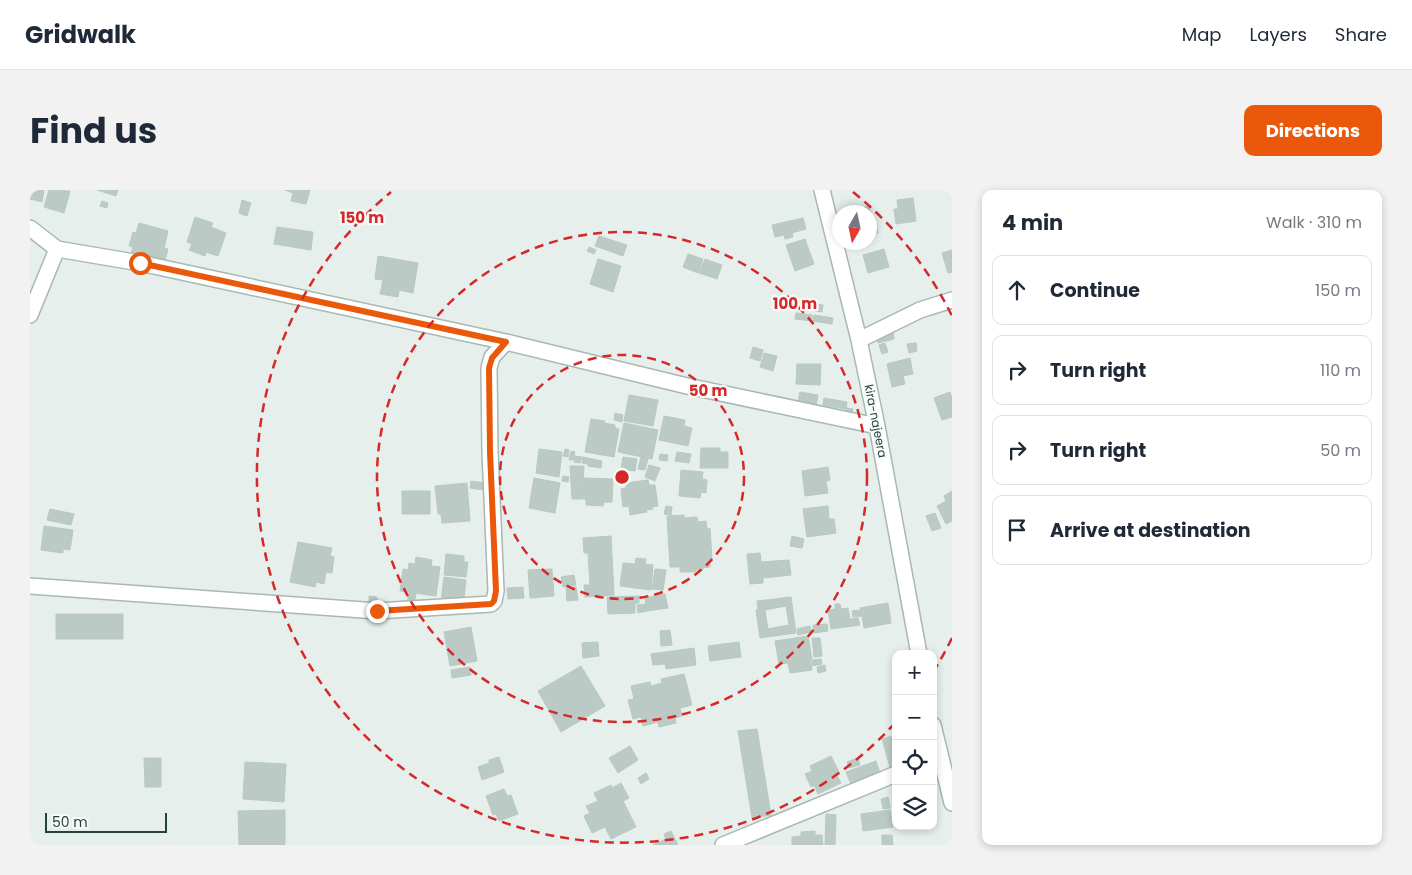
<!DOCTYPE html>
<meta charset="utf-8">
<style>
:root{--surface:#fff;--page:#f2f2f3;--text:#1f2937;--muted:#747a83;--line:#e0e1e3;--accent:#ea580c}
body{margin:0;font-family:Poppins,sans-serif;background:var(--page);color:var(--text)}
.controls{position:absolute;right:15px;bottom:15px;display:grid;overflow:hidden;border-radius:10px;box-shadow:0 2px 8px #0003}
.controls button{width:45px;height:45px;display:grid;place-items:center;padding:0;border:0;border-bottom:1px solid var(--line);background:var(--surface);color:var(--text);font:25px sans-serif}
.compass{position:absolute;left:802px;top:15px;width:45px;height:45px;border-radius:50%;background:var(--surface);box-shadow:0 2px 8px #0003;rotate:189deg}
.scale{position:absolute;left:15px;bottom:12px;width:122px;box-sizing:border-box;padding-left:5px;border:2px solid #24423a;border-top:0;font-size:14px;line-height:18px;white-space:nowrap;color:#24423a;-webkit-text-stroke:4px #f7fbf9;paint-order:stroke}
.stop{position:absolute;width:15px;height:15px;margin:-11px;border:4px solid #ea580c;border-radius:50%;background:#fff}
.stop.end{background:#ea580c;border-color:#fff;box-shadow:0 1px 5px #0008}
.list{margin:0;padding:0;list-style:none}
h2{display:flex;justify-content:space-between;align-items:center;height:65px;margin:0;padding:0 20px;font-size:21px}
h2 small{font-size:16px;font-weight:400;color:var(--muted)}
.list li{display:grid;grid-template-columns:32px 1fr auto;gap:15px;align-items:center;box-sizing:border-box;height:70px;margin:0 10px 10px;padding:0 10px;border:1px solid var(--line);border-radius:10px}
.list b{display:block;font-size:19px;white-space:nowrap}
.list em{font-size:16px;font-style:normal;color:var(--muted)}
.icon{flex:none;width:28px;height:28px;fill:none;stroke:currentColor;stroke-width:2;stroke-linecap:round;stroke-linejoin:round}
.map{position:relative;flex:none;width:922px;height:655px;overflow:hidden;border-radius:10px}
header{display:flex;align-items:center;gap:30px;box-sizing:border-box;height:70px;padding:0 25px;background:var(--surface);border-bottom:1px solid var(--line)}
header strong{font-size:24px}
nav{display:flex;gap:28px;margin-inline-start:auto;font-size:18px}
.intro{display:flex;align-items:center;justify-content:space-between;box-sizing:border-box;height:120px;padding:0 30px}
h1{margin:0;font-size:35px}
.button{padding:12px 22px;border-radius:10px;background:var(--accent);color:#fff;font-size:18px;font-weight:700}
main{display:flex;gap:30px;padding:0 30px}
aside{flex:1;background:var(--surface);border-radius:10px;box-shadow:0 2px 8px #0003}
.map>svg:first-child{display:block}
.building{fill:#bbcac4;stroke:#b8c9c2;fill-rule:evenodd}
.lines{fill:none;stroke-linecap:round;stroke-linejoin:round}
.minor-casing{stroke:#a8b8b2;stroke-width:18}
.minor{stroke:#fff;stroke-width:15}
.route{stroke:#ea580c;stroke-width:6}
.ring{fill:none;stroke:#d62828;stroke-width:2.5;stroke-dasharray:9 6}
.labels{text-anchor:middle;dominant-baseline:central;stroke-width:4.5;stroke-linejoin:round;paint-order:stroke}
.street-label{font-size:12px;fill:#24423a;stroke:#f7fbf9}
.centre{fill:#d62828;stroke:#f7fbf9;stroke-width:2.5}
.ring-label{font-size:15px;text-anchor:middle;font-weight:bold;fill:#d62828;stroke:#f7fbf9;stroke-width:4.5;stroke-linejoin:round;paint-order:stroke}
</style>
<header>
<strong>Gridwalk</strong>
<nav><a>Map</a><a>Layers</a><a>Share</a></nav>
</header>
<div class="intro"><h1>Find us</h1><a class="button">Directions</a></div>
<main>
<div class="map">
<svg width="922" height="655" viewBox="0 0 922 655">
<rect width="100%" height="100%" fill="#e6efeb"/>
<path class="building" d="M0,0H14L12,12L0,9Z
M19,0L40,1L34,23L14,17Z
M67,0H88L86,6Z
M255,0H280L276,14L261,11L263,3Z
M883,8L886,31L866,34L864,19H868L867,10Z
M212,10L221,13L217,26L209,23Z
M72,11L78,13L77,18L70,16Z
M839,16L843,31L839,32V22H815Z
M165,27L183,33L181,37L196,43L188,66L176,62L175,66L159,60L162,54L157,52Z
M773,28L776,39L762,43L763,47L755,49L754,45L745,47L742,35Z
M109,33L138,41L134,58L138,59L134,74L101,64L103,57L99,56L103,42L106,43Z
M846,33L848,43L839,44V34Z
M247,37L283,42L281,60L244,54Z
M569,46L597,55L593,66L565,56Z
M775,49L784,74L765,81L756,55Z
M559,57L566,60L564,64L557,61Z
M854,59L859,77L838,83L833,65Z
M922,60V82L918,83L912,63Z
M658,64L673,69L668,83L653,77Z
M348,66L388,73L383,103L369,100L368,107L350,104L353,90L345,89Z
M568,69L591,76L583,102L560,94Z
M675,69L692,75L687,89L669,83Z
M786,114L793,115L792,122L785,121Z
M766,123L782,125V131L765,129Z
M784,125L803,128L802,134L783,131Z
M863,142L864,149L848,153L846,146Z
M855,153L858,162L852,164L849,155Z
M886,153L887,161L879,163L877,154Z
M723,157L733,160L730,171L720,168Z
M734,163L747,166L743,181L730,177Z
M880,168L883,184L873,186L875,194L862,197L857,174Z
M767,174H791L790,195L766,194Z
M770,202L788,205L786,216L768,212Z
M920,202L922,209V227L912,230L904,208Z
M599,205L628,210L623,236L594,231Z
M794,208L817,212L816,219L793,215Z
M817,218L823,219L822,223L816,221Z
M585,223L593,225L592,232L584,230Z
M634,226L655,230L654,236L662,238L658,256L629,250Z
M561,229L575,231L574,233L585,235V238L589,239L584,267L555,262Z
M594,233L628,240L622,269L588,262Z
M671,258H690V262H698V278H670Z
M509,259L532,262L529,287L506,283Z
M535,259L539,260L538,267L533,266Z
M541,261L545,262L543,270H539Z
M647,262L661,264L659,273L645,271Z
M630,264L638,265L637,271L629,270Z
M545,266L552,267L550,273L544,272Z
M553,267L572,271L571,278L558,276V274L552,273Z
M593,267L607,269L605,281L591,279Z
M611,267L618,269L615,280L608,279Z
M619,275L630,278L625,291L615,287Z
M540,276H554L552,309H542Z
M798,277L800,290L796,291L798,303L775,306L772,281Z
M651,280L673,282L672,289L677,290L676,303L671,302L670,308L649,306Z
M533,286L539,287L538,292L532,291Z
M504,288L530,293L525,323L499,318Z
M554,288L583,289L582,312H574L573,316L556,315V309H553Z
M618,290L619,295H625L628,316L622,317L623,319L616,320L617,322L600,325L599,316L593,317L591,299L596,298V293Z
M441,291L455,293L454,300L440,298Z
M437,293L440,331L412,333L411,324H408L405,296Z
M372,301H400V324H372Z
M922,301V331L916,334L907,316L916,311L914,306Z
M636,316L642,317L641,325L634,324Z
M798,316L799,329H804L806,343L777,347L773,319Z
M20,319L44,324L41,335L17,330Z
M905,323L911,338L902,341L896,326Z
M654,325V328L667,327L668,332L676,331L677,339L680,338L682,369L680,370V377L673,378V380H666L665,382H650V377H640L637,326Z
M14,336L43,340L40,360L33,359V363L11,360Z
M581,346L584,405L555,407L554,395H560L558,363H554L553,348Z
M762,346L774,349L772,358L760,356Z
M268,352L302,358L300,366L304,367L302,383L296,382L294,394L286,392L285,397L260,392Z
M730,363L731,372L759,370L761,385L733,388V393L720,394L717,364Z
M416,364L434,366V372H438L436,387L414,385Z
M386,367L402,370L401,376L410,377L406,406L370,401L373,379L378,380L379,373L385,374Z
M606,368L616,369L615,374L623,375L621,400L590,396L593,373L605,374Z
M522,379L524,406L500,408L498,380Z
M625,379L636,380L633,400L622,399Z
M544,385L546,395L533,397L531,387Z
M414,387L436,390L434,408H430L429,413L411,411Z
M493,397L494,408L478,409L477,398Z
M546,397L548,410L537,411L536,398Z
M379,403L386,404L384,414L377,413Z
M635,404L638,418L617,421L615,408Z
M339,406L347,407V413L339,412Z
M609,406V413H605V423L578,424L577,407Z
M761,407L766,443L730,448L726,420L728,419L727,411ZM756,416L759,435L738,439L735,420Z
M858,413L861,433L834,438L832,426L823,427L822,421L831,420L830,418Z
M616,414L617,421L608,423L607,415Z
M805,414H810L811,419L818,418L820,429L828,428L830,435L801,439L798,420L805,419Z
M26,424H93V449H26Z
M797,434L798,441L784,443L783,435Z
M780,436L781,442L768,445L767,439Z
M441,437L447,471L420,476L414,442Z
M640,440L642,455L631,456L630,441Z
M778,446L782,469H780L782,480L760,483L758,473L749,474L745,451Z
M782,448H790L792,466L784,467Z
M568,452L569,466L553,468L552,453Z
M709,452L711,467L680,471L678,456Z
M664,458L666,475L636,479L635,474L623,475L621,464Z
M791,469L792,474L782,476V470Z
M795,475L796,481L788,483L787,477Z
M551,476L575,516L531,542L508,501Z
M440,477L441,485L422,488L421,480Z
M654,484L662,515L650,518L652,526L645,528L646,533L629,537L628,532L613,536L611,527L603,529L598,510L604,509L601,496L620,492L621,496L632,493L631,489Z
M727,539L741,625L722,628L708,541Z
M866,545V580L861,581L852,549Z
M600,556L608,570L588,583L579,568Z
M801,566L810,584L807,585L811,593L788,604L784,595L781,597L775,584L782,581L780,576Z
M469,567L474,582L452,590L448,577L459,573V570Z
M114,568H131V597H115Z
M828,568L830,575L819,578L817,572Z
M846,571L851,586L822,597L816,582Z
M215,572L256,574L254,612L213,609Z
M616,583L619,589L611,594L608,588Z
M591,593L599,608L593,611L606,637L581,649L575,637L562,643L554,626L560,623L556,616L568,611L564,603L581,595L582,598Z
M474,599L477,606L481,605L488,624L469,631L466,624L463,625L456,606Z
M858,607L860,618L853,619L851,609Z
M255,620V655H209L208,621Z
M860,620L863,637L833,641L831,624Z
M796,624L806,625L805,655H795Z
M641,641L648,655H623L636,649L634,644Z
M785,641V645H792L793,655H762V647L771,646V642Z
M852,645H862L863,655H852Z"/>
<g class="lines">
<defs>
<path id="minor" d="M792,0L829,150L847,236L889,464
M0,38L27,59L110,73L476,152L657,196L847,236
M0,125L27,59
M829,150L890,120L922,110
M0,396L347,421L461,414L464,411L466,401L460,262L459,178L462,167L476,152
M903,535L922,613
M693,655L866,584"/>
</defs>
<use href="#minor" class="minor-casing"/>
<use href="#minor" class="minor"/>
</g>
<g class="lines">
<path class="route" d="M110,73L476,152L462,168L459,178L460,262L466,401L464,411L461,414L347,421"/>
</g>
<g class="ring">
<circle cx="592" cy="287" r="122"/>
<circle cx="592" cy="287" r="245"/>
<path d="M922 448A367 367 0 0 1 905 479M865 533A367 367 0 1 1 361 2M823 2A367 367 0 0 1 922 126"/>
</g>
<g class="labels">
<g class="street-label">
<text transform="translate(846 231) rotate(79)">kira-najeera</text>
</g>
</g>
<circle cx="592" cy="287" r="8" class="centre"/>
<g class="ring-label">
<text x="332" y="33">150 m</text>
<text x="765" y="119">100 m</text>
<text x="678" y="206">50 m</text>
</g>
</svg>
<div class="controls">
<button>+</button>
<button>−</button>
<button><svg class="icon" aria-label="locate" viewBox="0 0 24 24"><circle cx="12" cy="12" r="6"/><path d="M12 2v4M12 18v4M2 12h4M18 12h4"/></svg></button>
<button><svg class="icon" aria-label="layers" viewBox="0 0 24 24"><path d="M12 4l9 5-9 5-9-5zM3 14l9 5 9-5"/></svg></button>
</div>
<svg class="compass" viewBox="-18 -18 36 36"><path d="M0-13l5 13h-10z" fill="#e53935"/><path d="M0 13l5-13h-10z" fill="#747a83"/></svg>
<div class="scale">50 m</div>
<div class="stop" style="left:110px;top:73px"></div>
<div class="stop end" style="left:347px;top:421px"></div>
</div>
<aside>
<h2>4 min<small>Walk · 310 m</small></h2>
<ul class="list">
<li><svg class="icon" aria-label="ahead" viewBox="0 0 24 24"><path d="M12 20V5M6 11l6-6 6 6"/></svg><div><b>Continue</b></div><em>150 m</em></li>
<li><svg class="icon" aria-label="right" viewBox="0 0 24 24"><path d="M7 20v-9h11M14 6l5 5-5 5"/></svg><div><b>Turn right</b></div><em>110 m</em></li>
<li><svg class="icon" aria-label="right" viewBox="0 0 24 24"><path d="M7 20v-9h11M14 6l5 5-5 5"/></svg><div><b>Turn right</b></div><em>50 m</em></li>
<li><svg class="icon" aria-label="arrive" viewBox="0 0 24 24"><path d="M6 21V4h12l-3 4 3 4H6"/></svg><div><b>Arrive at destination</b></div></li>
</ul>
</aside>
</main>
